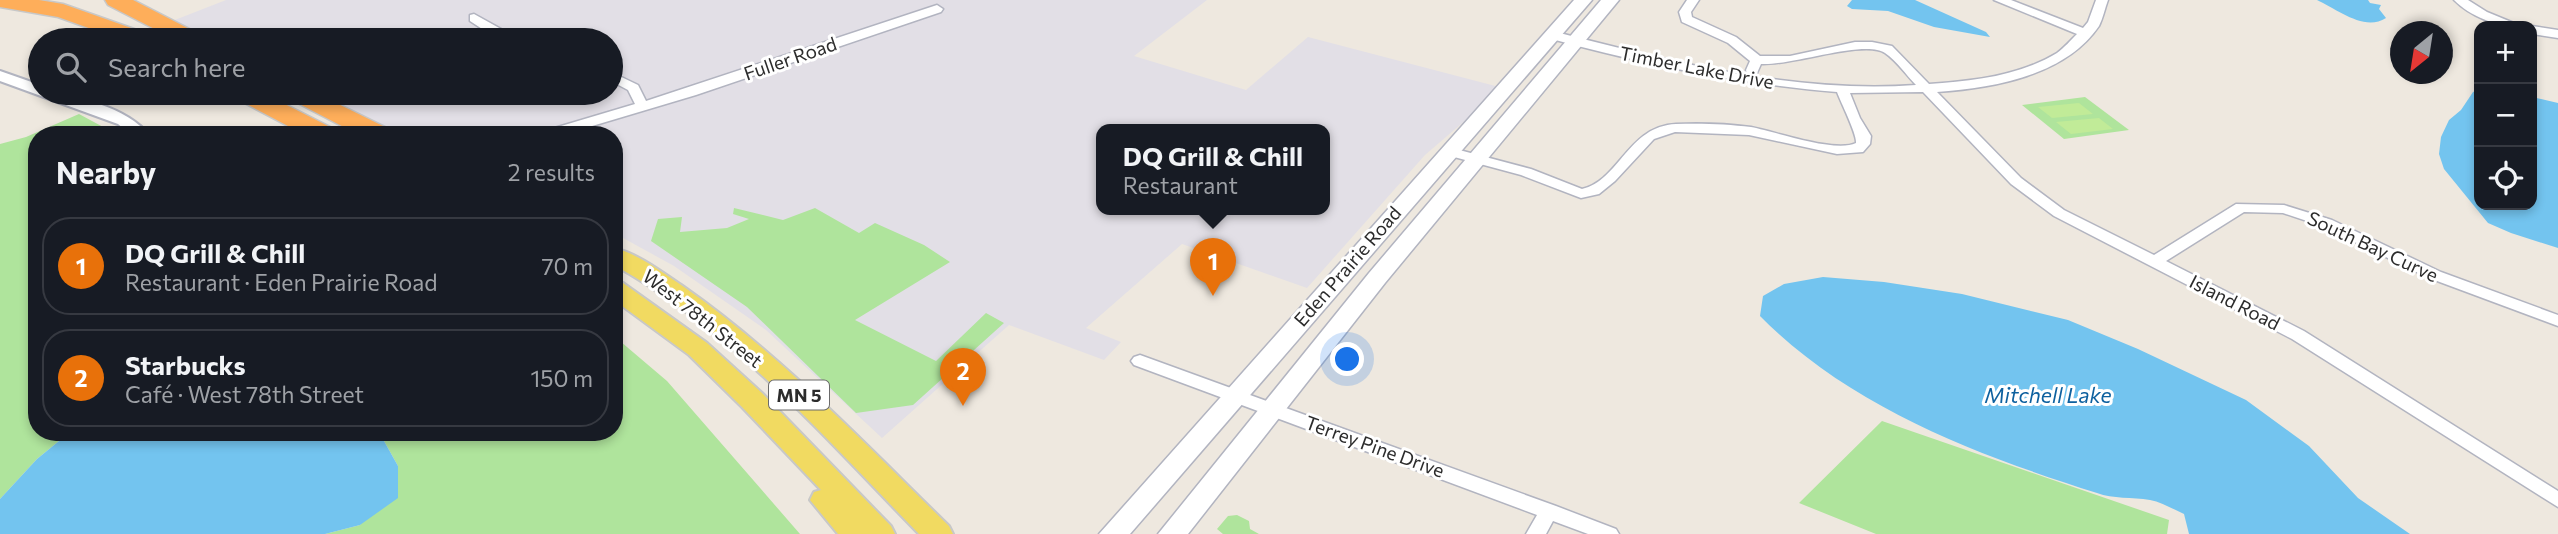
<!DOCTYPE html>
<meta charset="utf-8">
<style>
:root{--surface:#171b24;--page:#20242c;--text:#f1f3f6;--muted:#9ea1a6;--line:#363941;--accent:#4054f9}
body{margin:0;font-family:Commissioner,sans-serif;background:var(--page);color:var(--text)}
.controls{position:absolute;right:21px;top:21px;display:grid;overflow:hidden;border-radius:14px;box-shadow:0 4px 10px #0003}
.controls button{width:63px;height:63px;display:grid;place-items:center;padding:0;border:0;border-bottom:2px solid var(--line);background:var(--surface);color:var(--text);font:35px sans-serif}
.compass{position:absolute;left:2390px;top:21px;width:63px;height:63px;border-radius:50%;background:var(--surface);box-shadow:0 4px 10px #0003;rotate:210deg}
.you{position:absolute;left:1348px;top:360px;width:24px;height:24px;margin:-18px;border:5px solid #fff;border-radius:50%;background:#1a73e8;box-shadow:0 0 0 10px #1a73e833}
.badge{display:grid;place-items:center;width:46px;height:46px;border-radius:50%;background:var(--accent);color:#fff;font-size:23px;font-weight:700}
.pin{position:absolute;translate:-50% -58px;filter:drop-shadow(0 2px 4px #0008)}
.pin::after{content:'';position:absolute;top:37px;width:24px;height:21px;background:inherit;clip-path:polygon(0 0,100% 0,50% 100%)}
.popup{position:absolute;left:1096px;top:124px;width:234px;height:91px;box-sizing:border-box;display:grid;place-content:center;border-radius:14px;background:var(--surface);filter:drop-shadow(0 2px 5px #0005);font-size:23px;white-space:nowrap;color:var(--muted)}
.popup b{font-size:26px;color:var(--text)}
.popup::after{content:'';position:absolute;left:50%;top:100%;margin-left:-14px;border:14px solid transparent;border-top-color:var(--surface)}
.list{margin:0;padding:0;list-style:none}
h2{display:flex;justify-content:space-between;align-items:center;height:91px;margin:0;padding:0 28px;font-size:30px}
h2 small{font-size:23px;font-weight:400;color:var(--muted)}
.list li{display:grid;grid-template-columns:46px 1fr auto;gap:21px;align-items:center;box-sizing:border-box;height:98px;margin:0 14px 14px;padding:0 14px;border:2px solid var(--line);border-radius:28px}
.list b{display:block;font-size:26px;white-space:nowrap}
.list p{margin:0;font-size:23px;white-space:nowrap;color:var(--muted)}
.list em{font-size:23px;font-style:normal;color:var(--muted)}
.icon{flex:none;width:38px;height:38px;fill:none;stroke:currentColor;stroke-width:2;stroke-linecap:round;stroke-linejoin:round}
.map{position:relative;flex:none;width:2558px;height:534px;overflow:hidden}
.search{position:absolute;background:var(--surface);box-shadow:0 4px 10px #0003;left:28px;top:28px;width:595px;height:77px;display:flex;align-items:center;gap:18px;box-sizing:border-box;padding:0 24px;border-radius:38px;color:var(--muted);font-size:26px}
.panel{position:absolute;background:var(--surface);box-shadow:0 4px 10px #0003;left:28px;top:126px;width:595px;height:315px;border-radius:28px}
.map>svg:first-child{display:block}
.industrial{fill:#e2dfe6;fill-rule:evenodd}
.green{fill:#afe49c}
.pitch{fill:#c1eb98}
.water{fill:#73c4ef}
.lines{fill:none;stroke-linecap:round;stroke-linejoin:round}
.minor-casing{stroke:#b2b4c0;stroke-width:3}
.tertiary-casing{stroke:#b2b4c0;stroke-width:4}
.secondary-casing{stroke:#b2b4c0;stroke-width:3}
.primary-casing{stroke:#c8c8c8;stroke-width:4}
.motorway-casing{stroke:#c8c8c8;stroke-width:3}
.minor{fill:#fff;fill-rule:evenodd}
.tertiary{fill:#fff;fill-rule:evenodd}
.secondary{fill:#fff;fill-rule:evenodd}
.primary{fill:#f1da61;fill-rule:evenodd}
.motorway{fill:#feae5a;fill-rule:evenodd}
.labels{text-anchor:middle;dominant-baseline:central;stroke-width:6;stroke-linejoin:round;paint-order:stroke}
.shield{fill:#fff;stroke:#6b6b6b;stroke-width:2}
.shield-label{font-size:18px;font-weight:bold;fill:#2c2c2c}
.street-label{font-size:19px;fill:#2c2c2c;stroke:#fff}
.water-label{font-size:21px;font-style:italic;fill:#0e619f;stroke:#fff}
</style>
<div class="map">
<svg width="2558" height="534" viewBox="0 0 2558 534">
<rect width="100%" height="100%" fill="#eee8df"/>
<path class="industrial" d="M226,0H1207L1134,56L1246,90L1308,37L1503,88L1425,155L1307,288L1182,244L1086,328L1121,342L1104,360L1009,325L882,438L766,330L674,266L614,233V135H380L297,93H611V40H193L162,25ZM1101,130H1325V210H1101Z"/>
<path class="green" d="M2085,97L2129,130L2064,139L2022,105Z
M79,114L118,135H37V432H70L37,459L0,499V144L26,137Z
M734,208L783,220L815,208L859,233L875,223L924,245L950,262L855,320L936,361L986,313L1004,323L913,405L856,413L747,307L651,241L658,219L682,217L680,232L727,228L749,219L733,214Z
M614,336L667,381L800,534H325L360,525L398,466L379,432H614Z
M1882,421L2169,520L2167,534H1876L1799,503Z
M1237,515L1249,521L1250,529L1259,534H1223L1217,529L1228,516Z"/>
<path class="pitch" d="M2079,103L2093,114L2052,118L2038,107Z
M2099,118L2113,129L2071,134L2056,122Z"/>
<path class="water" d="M1852,0H1915L1986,32L1990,37L1934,27L1888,11L1852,9L1847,6Z
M2317,0H2372H2368L2370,3L2381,5L2379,9L2386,18C2364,32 2337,9 2317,0Z
M2479,89V205H2532V97L2558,103V248L2511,233L2488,223L2444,169L2439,154L2441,137L2449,120L2461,110L2473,92Z
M1823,277L1884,282L1962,294L2068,320L2138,349L2246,400L2309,446L2358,498L2410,534H2189L2184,514C2173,509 2161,502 2150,500C2132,497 2113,499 2097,493C1977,455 1850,407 1760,316L1763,296L1784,284Z
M70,432H379L398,466V498L360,525L325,534H0V499L37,459Z"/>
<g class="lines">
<defs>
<path id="minor" d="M1687,0H1699L1691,12L1692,17L1736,37L1760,56H1790L1855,42H1872L1892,46L1929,84C1973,81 2019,76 2057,53C2064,48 2071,40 2077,34L1994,0H2011L2083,28L2088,22L2096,0H2108C2105,8 2103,18 2099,26C2065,76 1993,88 1937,92L2021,178L2064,210L2154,255L2236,204L2284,205L2332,220L2441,272L2558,315V326L2429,278L2322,226L2283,213L2244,212L2166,261L2304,331L2558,491V507L2292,339L2054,216L2011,184L1923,92L1850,93L1860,118L1871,136L1870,144L1863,152L1837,154L1749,135L1675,132L1654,139L1615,181L1599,194L1581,198L1521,175L1443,154L1441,151L1448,147L1531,169L1582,189C1619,181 1628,126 1676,124C1700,123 1728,124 1751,127C1777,132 1835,153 1856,143C1857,134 1841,103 1837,92C1734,83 1647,65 1548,38L1546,35L1552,31C1670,61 1792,94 1916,85C1906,75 1897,61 1885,53C1865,39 1791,66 1761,64L1757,73H1747L1746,70L1750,61L1728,43L1682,22L1679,12Z
M2454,0H2468L2487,12L2521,26C2497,27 2471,17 2454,0Z
M937,5L943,9L941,12L696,95L562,135H539L541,132L635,104L628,90L611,81V72L638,85L646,101Z
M474,14L521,40L496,38L470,21V15Z
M2532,26L2558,30V38L2532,34Z
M1140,355L1556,506L1616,529L1619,534H1588L1553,521L1546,534H1526L1537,515L1134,365L1131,361L1134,357Z"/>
<path id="tertiary" d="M0,71L40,85V93C73,93 128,108 149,135H131L118,124L0,81Z"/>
<path id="secondary" d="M1574,0H1592L1130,534H1099Z
M1601,0H1619L1385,283L1188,534H1158L1369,273Z"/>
<path id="primary" d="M614,248C639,254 663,273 684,287C781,355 864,443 949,526L953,534H919C826,439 732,330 614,265Z
M614,280L623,283L707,343L762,393L891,526L895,534H838L810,500L814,492L821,490L742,407L689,355L614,300Z"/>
<path id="motorway" d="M0,0H39L63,4L151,35L155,40H122L58,17L0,7Z
M105,0H133L201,35L205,40H176L108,5Z
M232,93H263L334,129L338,135H305L235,98Z
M285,93H316L389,129L393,135H359L288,98Z"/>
</defs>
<use href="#minor" class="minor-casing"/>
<use href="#tertiary" class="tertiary-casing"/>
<use href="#secondary" class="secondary-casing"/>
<use href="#primary" class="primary-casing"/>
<use href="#motorway" class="motorway-casing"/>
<use href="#minor" class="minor"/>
<use href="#tertiary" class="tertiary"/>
<use href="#secondary" class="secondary"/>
<use href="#primary" class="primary"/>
<use href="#motorway" class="motorway"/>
</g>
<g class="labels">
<rect class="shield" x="769" y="380.5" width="60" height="29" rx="5"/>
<g class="shield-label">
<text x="799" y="395">MN 5</text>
</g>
<g class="street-label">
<text transform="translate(790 58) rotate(-19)">Fuller Road</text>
<text transform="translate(1697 67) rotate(11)">Timber Lake Drive</text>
<text transform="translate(2373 246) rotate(25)">South Bay Curve</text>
<text transform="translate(1347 266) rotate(-49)">Eden Prairie Road</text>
<text transform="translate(2235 302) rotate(27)">Island Road</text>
<text transform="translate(703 318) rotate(38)">West 78th Street</text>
<text transform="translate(1375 446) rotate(20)">Terrey Pine Drive</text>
</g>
<g class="water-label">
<text x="2048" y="394">Mitchell Lake</text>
</g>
</g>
</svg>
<div class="controls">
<button>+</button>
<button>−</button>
<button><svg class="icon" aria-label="locate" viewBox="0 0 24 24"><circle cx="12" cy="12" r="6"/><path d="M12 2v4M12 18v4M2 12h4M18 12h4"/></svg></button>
</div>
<svg class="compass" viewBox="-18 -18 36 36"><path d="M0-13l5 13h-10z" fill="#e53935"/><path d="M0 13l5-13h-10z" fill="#9ea1a6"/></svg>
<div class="you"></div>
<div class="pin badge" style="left:1213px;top:296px;background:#e8710a">1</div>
<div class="popup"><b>DQ Grill &amp; Chill</b>Restaurant</div>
<div class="pin badge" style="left:963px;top:406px;background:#e8710a">2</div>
<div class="search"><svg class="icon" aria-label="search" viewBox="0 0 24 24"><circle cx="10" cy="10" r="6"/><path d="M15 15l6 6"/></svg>Search here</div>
<section class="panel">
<h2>Nearby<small>2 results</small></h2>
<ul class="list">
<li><span class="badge" style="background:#e8710a">1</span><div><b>DQ Grill &amp; Chill</b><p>Restaurant · Eden Prairie Road</p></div><em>70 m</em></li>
<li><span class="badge" style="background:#e8710a">2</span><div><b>Starbucks</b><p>Café · West 78th Street</p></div><em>150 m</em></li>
</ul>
</section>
</div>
